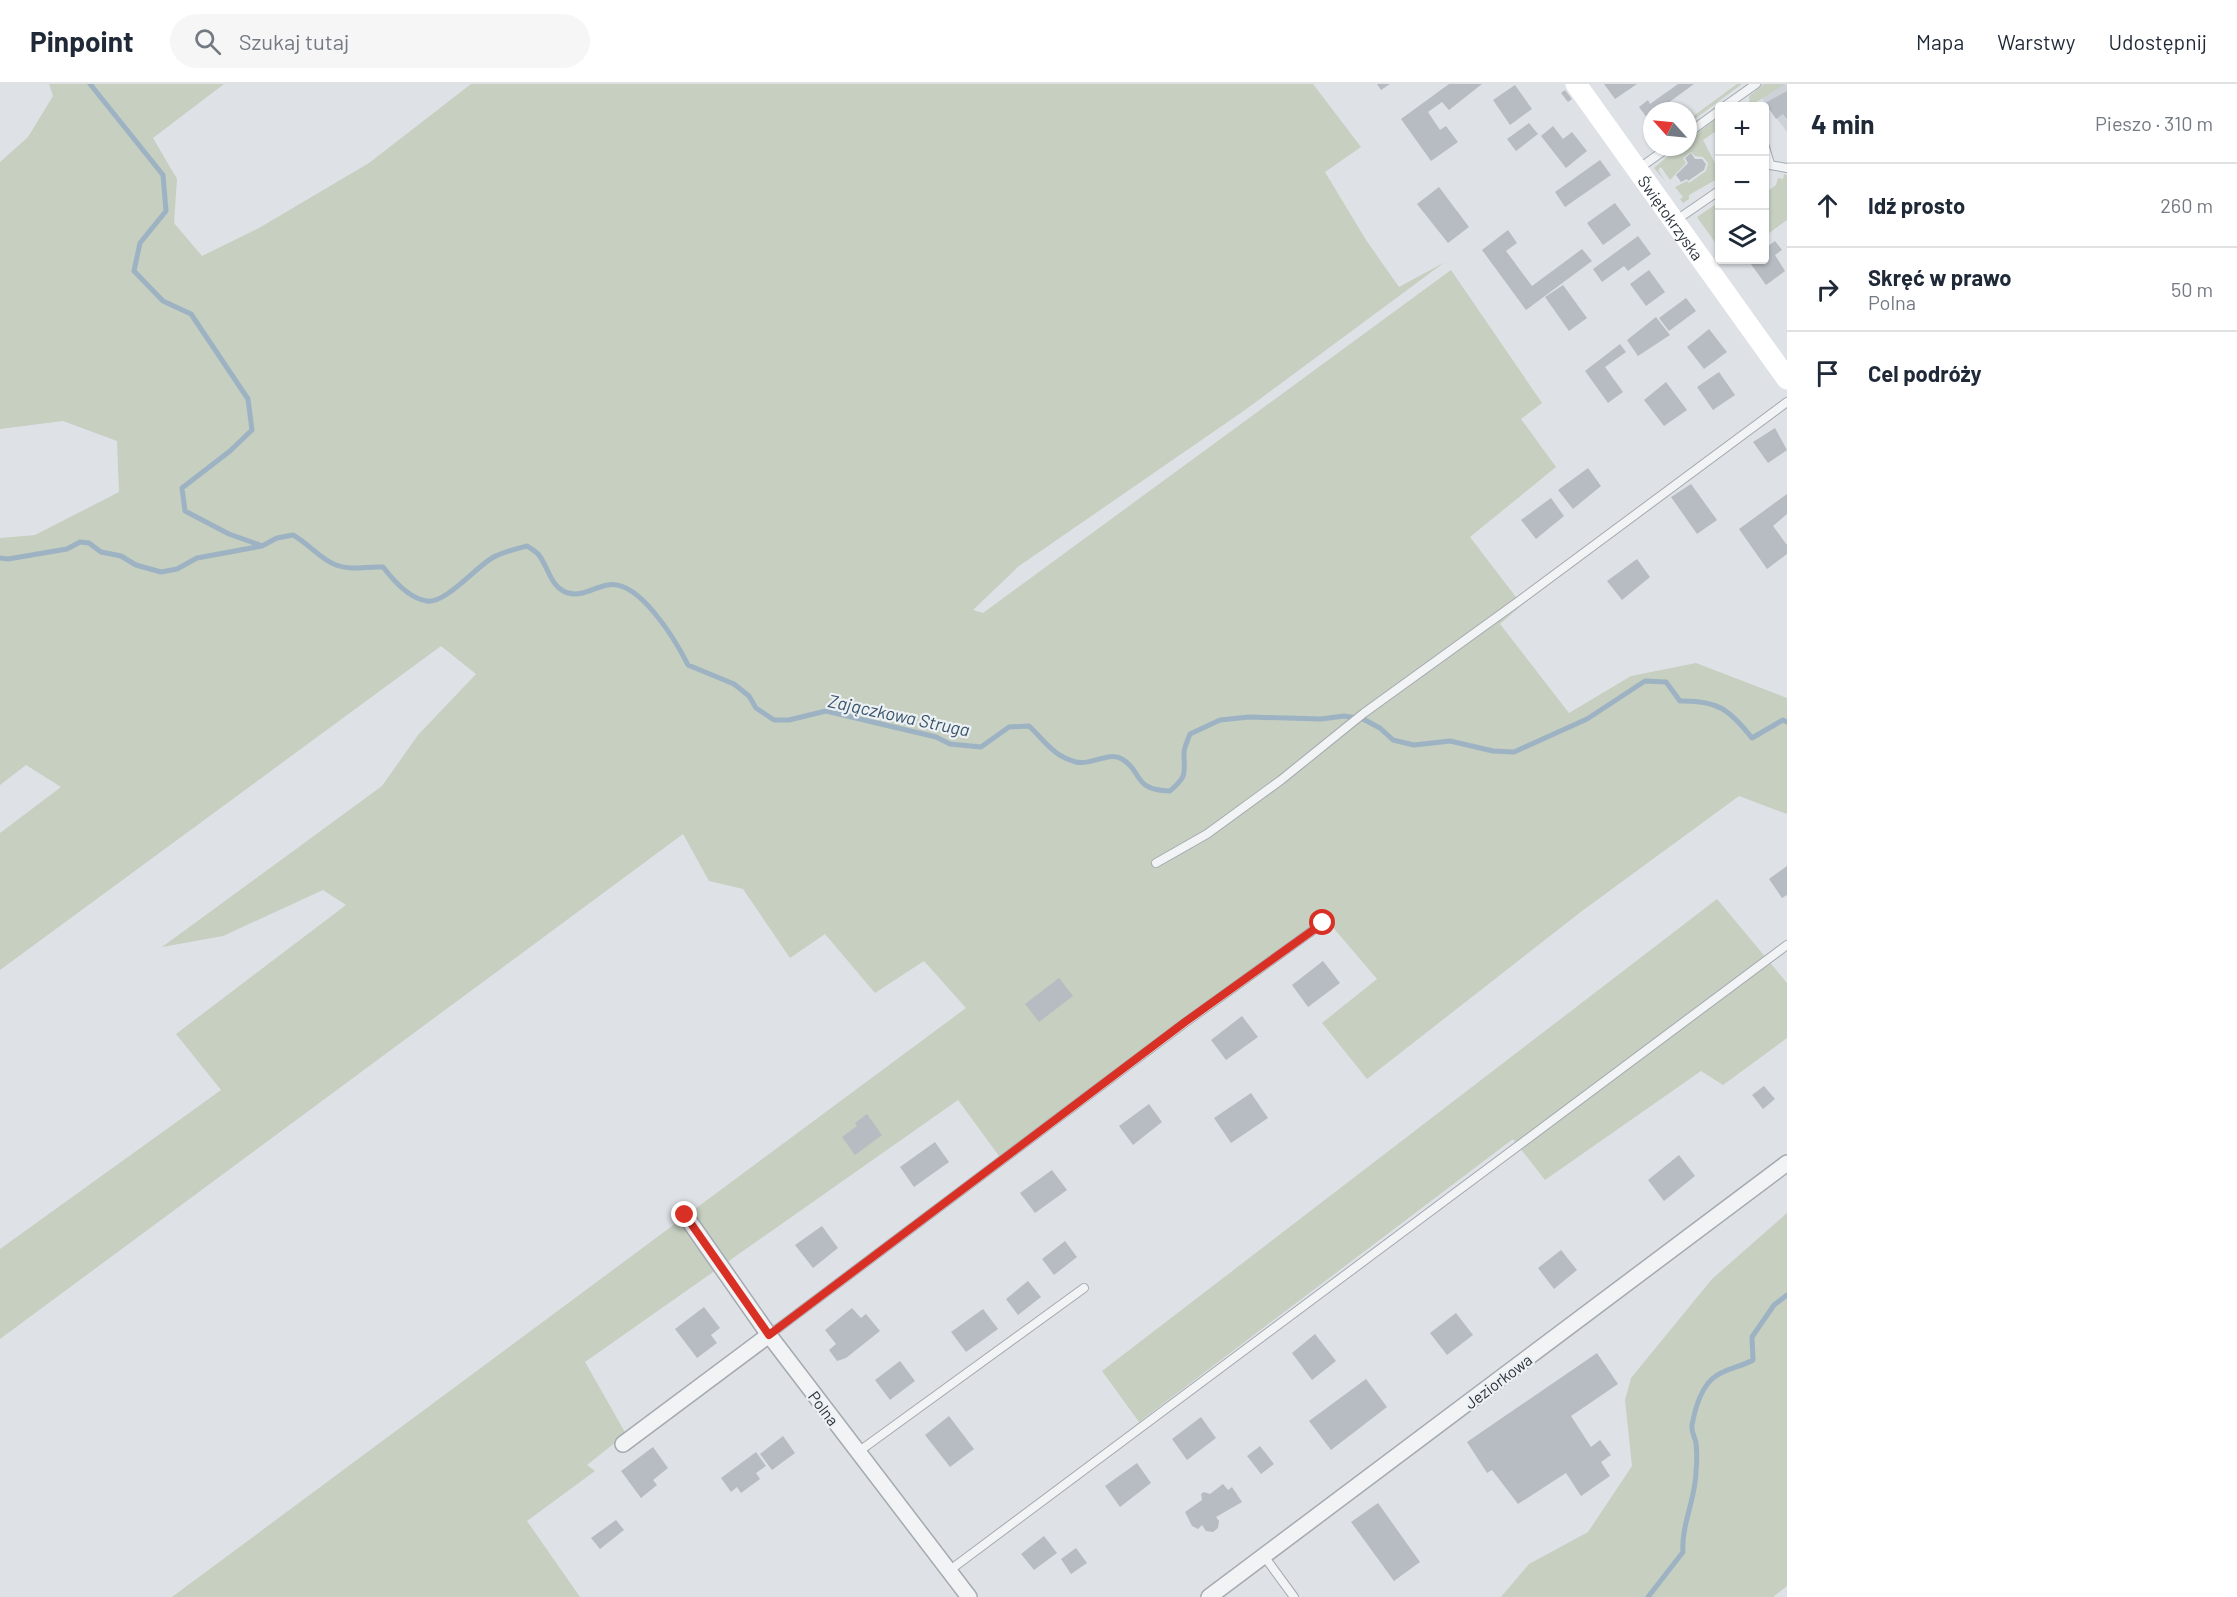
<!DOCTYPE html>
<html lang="pl">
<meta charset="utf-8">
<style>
:root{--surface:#fff;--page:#f6f6f7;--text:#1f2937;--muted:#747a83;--line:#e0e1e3}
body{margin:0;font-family:Barlow,sans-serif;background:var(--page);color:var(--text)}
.controls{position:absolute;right:18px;top:18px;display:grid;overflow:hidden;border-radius:6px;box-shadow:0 2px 4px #0004}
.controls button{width:54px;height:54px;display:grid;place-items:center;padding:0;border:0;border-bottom:2px solid var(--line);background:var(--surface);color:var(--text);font:30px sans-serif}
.compass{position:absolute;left:1643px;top:18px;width:54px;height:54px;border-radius:50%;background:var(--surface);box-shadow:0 2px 4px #0004;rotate:297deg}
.stop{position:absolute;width:18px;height:18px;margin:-14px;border:4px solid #d93025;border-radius:50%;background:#fff}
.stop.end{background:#d93025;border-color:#fff;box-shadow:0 2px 6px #0008}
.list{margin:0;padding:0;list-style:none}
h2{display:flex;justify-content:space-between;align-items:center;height:78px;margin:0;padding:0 24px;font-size:26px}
h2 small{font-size:20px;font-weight:400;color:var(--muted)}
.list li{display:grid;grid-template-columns:39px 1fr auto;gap:18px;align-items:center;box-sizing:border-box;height:84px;padding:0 24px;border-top:2px solid var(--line)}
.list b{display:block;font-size:22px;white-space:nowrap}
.list p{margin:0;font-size:20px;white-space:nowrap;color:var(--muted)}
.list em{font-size:20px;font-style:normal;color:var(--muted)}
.icon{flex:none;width:33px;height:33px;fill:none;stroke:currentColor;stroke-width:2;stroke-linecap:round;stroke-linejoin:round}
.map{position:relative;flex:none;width:1787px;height:1513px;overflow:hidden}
header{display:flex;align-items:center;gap:36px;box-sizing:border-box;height:84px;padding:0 30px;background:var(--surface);border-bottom:2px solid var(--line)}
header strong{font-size:28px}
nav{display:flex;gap:33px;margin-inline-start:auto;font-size:21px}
.search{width:420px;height:54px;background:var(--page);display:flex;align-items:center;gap:15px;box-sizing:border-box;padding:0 21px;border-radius:33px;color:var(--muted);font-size:22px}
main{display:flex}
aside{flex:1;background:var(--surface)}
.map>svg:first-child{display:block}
.built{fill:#cdd2d8}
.green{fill:#c6cfc0}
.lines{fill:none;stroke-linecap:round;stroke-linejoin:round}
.stream{stroke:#9db3c3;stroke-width:5}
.building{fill:#b6bcc2}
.lane-casing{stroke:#a4aab0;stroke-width:10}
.street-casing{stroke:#a4aab0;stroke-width:18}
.lane{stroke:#f1f3f5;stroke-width:8}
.street{stroke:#f1f3f5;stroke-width:15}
.secondary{stroke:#fff;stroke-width:21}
.route{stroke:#d93025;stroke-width:8}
.labels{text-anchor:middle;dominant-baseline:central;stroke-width:4.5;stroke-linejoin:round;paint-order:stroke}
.street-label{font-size:16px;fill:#29323c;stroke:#eef1f4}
.water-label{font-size:18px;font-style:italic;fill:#38546b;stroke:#eef1f4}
</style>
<header>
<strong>Pinpoint</strong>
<div class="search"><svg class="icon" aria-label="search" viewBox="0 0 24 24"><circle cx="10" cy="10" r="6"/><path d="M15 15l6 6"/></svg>Szukaj tutaj</div>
<nav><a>Mapa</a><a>Warstwy</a><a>Udostępnij</a></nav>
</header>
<main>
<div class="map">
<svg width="1787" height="1513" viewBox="0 0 1787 1513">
<rect width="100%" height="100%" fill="#dee2e6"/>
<path class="built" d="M1751,0H1787V48Z"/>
<path class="green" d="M49,0H224L153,54L177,95L174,139L202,172L259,144L369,79L471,0H1313L1361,63L1325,88L1366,156L1399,203L1445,178L1245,326L1019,482L973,526L983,529L1451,186L1542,319L1521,335L1556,383L1470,453L1522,521L1500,540L1569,629L1631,592L1696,579L1787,614V730L1739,712L1582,827L1367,995L1322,939L1377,895L1325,834L999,1072L958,1016L585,1278L626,1350L587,1381L595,1387L527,1437L580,1513H172L966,924L924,877L875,909L825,850L790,874L743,805L709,797L683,750L0,1255V1165L221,1006L176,950L346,821L323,806L223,852L162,863L382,702L418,651L476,590L441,562L0,886V749L61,703L26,681L0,701V454L35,451L119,408L117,357L63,337L0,345V78L28,53L53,12Z
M1737,0H1742L1688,40V36Z
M1765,0H1785L1750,22L1749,12Z
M1719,33V45L1703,56L1719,87V94L1689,111V115L1683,119L1680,115L1683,113L1675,103L1687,97L1689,99L1706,87L1708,79L1703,73L1695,72L1691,68L1683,74L1686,79L1670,96L1661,83L1658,86L1666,98L1654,84L1679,63H1688V56Z
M1784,90L1787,91V136L1765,152V109L1776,101L1778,94L1783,95Z
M1719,118V164L1697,133Z
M1717,815L1787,899V954L1723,1001L1701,987L1545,1096L1513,1055L1139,1338L1102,1287Z
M1787,1129V1502L1773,1513H1501L1529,1480L1588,1448L1632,1382L1625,1316L1631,1294L1712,1195Z"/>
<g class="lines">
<path class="stream" d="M90,0L163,91L166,127L140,159L134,187L163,217L191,230L248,315L252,346L230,367L182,404L185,427L229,450L260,461
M0,474L8,475L67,465L80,458L89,459L101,468L121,472L136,481L161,488L177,485L197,474L262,462L277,454L293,451C308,459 321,476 336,481C351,487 367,482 383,483C393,496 410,515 427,517C445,520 475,484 492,474C502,468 515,465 527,462C530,464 535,467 538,470C548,481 550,504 568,509C583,513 594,503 608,501C639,495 676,557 688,581L734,600L749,612L756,624L774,636H789L826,627L936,653L950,660L981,663L1009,643L1029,642C1046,658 1052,671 1076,678C1091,682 1108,667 1122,675C1143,687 1132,706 1170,707C1188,691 1184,690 1184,669C1184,663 1188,656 1190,650L1220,636L1249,633L1321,635L1344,632L1363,635L1380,644L1393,656L1414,661L1450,657L1493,667L1514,668L1587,635L1645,597L1666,598L1680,617C1717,616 1729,625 1752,654L1783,636L1787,638
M1648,1513L1683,1468C1681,1441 1696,1414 1696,1387C1697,1378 1697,1368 1696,1359C1695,1353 1691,1348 1692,1341C1695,1325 1700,1306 1712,1295C1724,1284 1739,1284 1753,1276L1752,1253L1774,1221L1787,1211"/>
</g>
<path class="building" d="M1377,0H1390L1381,6Z
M1449,0H1482L1449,26L1442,18L1428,28L1440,46L1446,42L1458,58L1431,77L1401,35Z
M1604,0H1637L1615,15Z
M1678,0H1694L1657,27H1652L1647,34L1639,23L1648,16L1650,20Z
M1515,1L1532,25L1510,41L1493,16Z
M1565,6L1572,15L1568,18L1561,9Z
M1787,7V35L1783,30L1776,35L1765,19Z
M1674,19L1679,27H1663Z
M1529,39L1538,50L1516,67L1507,55Z
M1553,42L1563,55L1572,48L1587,67L1566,84L1541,52Z
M1691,69L1695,75H1702L1706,80L1704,86L1688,97L1687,95L1681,98L1676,91L1688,79L1685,74Z
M1600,76L1611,91L1565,123L1555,108Z
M1439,103L1469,143L1448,159L1417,120Z
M1615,119L1631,141L1603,161L1587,139Z
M1508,146L1517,159L1506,167L1532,202L1582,165L1592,177L1526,226L1482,166Z
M1638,152L1651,170L1628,187L1624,182L1602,198L1593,185Z
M1775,157L1782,166L1775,171L1785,187L1766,201L1748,176H1764V165Z
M1649,186L1665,208L1646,222L1630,200Z
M1563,201L1587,234L1569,247L1545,213Z
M1686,214L1696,227L1669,247L1659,234Z
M1656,233L1670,251L1638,272L1627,256Z
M1709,245L1727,268L1704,285L1687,263Z
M1620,260L1626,268L1605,283L1623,308L1608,319L1585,287Z
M1719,288L1735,311L1713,326L1697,303Z
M1666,298L1687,326L1664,342L1644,316Z
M1775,344L1787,366L1768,379L1753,358Z
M1588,384L1601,402L1573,425L1558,406Z
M1691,400L1717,436L1697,450L1671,413Z
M1787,410V430L1773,442L1787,461V470L1767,485L1739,445Z
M1551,414L1564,432L1536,455L1521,436Z
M1637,475L1650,493L1622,516L1607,497Z
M1787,782V811L1782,814L1769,795Z
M1323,877L1340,899L1308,923L1292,901Z
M1059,894L1073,912L1039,938L1025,920Z
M1242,932L1258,953L1226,976L1211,956Z
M1764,1002L1775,1015L1763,1025L1752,1011Z
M1251,1009L1268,1034L1231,1059L1214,1034Z
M1149,1020L1162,1038L1133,1061L1119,1042Z
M867,1030L882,1051L855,1071L842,1053L857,1042L855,1039Z
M935,1058L949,1078L914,1103L900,1083Z
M1679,1071L1695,1092L1664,1117L1648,1096Z
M1052,1086L1067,1106L1035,1129L1020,1109Z
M822,1142L838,1164L813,1184L795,1161Z
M1065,1157L1077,1173L1054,1191L1042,1175Z
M1561,1166L1577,1186L1554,1205L1538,1184Z
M1028,1197L1041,1213L1018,1231L1006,1215Z
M704,1223L720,1244L711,1251L717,1259L697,1274L675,1245Z
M852,1224L861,1234L866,1230L880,1247L846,1274L837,1277L829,1266L836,1260L825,1246Z
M983,1225L998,1245L966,1268L951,1248Z
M1456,1229L1473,1251L1447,1271L1430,1249Z
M1315,1250L1336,1277L1312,1296L1292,1269Z
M1597,1269L1618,1300L1571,1332L1591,1363L1600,1356L1611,1371L1601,1378L1610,1392L1581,1412L1566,1389L1518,1420L1492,1386L1487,1389L1467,1358Z
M900,1277L915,1297L890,1316L875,1296Z
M1366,1295L1387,1323L1331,1366L1309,1337Z
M949,1332L974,1365L950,1383L925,1351Z
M1201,1333L1216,1354L1187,1376L1172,1355Z
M783,1352L795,1369L772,1386L760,1370Z
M1260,1362L1274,1380L1261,1390L1247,1372Z
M653,1363L668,1384L653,1396L657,1401L641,1414L621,1387Z
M756,1368L766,1382L756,1389L760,1395L741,1409L737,1403L731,1408L721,1394Z
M1137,1379L1151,1399L1120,1423L1105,1402Z
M1223,1400L1228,1406L1232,1403L1242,1418L1216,1433L1219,1437L1218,1444L1213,1448L1206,1447L1202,1441L1198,1445L1192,1442L1185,1428L1202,1416L1201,1410L1204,1408L1210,1410Z
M1378,1419L1420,1478L1394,1497L1351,1438Z
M616,1436L624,1446L600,1465L591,1454Z
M1044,1452L1057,1469L1034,1486L1021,1470Z
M1076,1464L1087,1479L1071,1490L1061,1475Z"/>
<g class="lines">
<defs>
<path id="lane" d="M1725,22L1756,0
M1688,49L1720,26
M1764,60L1770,80
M1764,80L1787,84
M1638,85L1669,63
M1675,137L1720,106
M1156,779L1207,750L1281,696L1364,629L1519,517L1787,318
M769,1251L1186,938L1323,839
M858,1368L1084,1204
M1264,1472L1294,1513
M950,1486L1787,861"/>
<path id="street" d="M685,1131L769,1251L969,1513
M623,1360L769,1251
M1209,1513L1787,1079"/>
</defs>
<use href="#lane" class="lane-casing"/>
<use href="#street" class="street-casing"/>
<use href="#lane" class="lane"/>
<use href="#street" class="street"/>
<path class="secondary" id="s1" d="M1576,0L1787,295"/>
</g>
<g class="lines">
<path class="route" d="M685,1131L769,1251L1185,938L1323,839"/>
</g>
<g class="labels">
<g class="street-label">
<text stroke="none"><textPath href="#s1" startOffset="164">Świętokrzyska</textPath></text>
<text transform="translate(1498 1297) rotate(-37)">Jeziorkowa</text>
<text transform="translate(824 1324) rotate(53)">Polna</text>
</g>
<g class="water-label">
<text transform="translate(899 631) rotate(12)">Zajączkowa Struga</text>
</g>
</g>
</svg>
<div class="controls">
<button>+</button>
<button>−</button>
<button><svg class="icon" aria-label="layers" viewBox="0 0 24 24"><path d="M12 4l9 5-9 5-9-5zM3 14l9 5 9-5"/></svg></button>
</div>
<svg class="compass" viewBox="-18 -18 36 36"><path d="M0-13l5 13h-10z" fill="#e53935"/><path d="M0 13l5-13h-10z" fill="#747a83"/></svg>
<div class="stop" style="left:1323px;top:839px"></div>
<div class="stop end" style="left:685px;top:1131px"></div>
</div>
<aside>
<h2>4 min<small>Pieszo · 310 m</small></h2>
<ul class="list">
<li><svg class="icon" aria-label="ahead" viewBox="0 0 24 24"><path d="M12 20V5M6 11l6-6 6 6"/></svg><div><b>Idź prosto</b></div><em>260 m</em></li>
<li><svg class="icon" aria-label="right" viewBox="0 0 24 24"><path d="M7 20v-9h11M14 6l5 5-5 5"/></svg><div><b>Skręć w prawo</b><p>Polna</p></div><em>50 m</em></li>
<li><svg class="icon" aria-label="arrive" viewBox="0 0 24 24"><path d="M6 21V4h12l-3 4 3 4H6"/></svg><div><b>Cel podróży</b></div></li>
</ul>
</aside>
</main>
